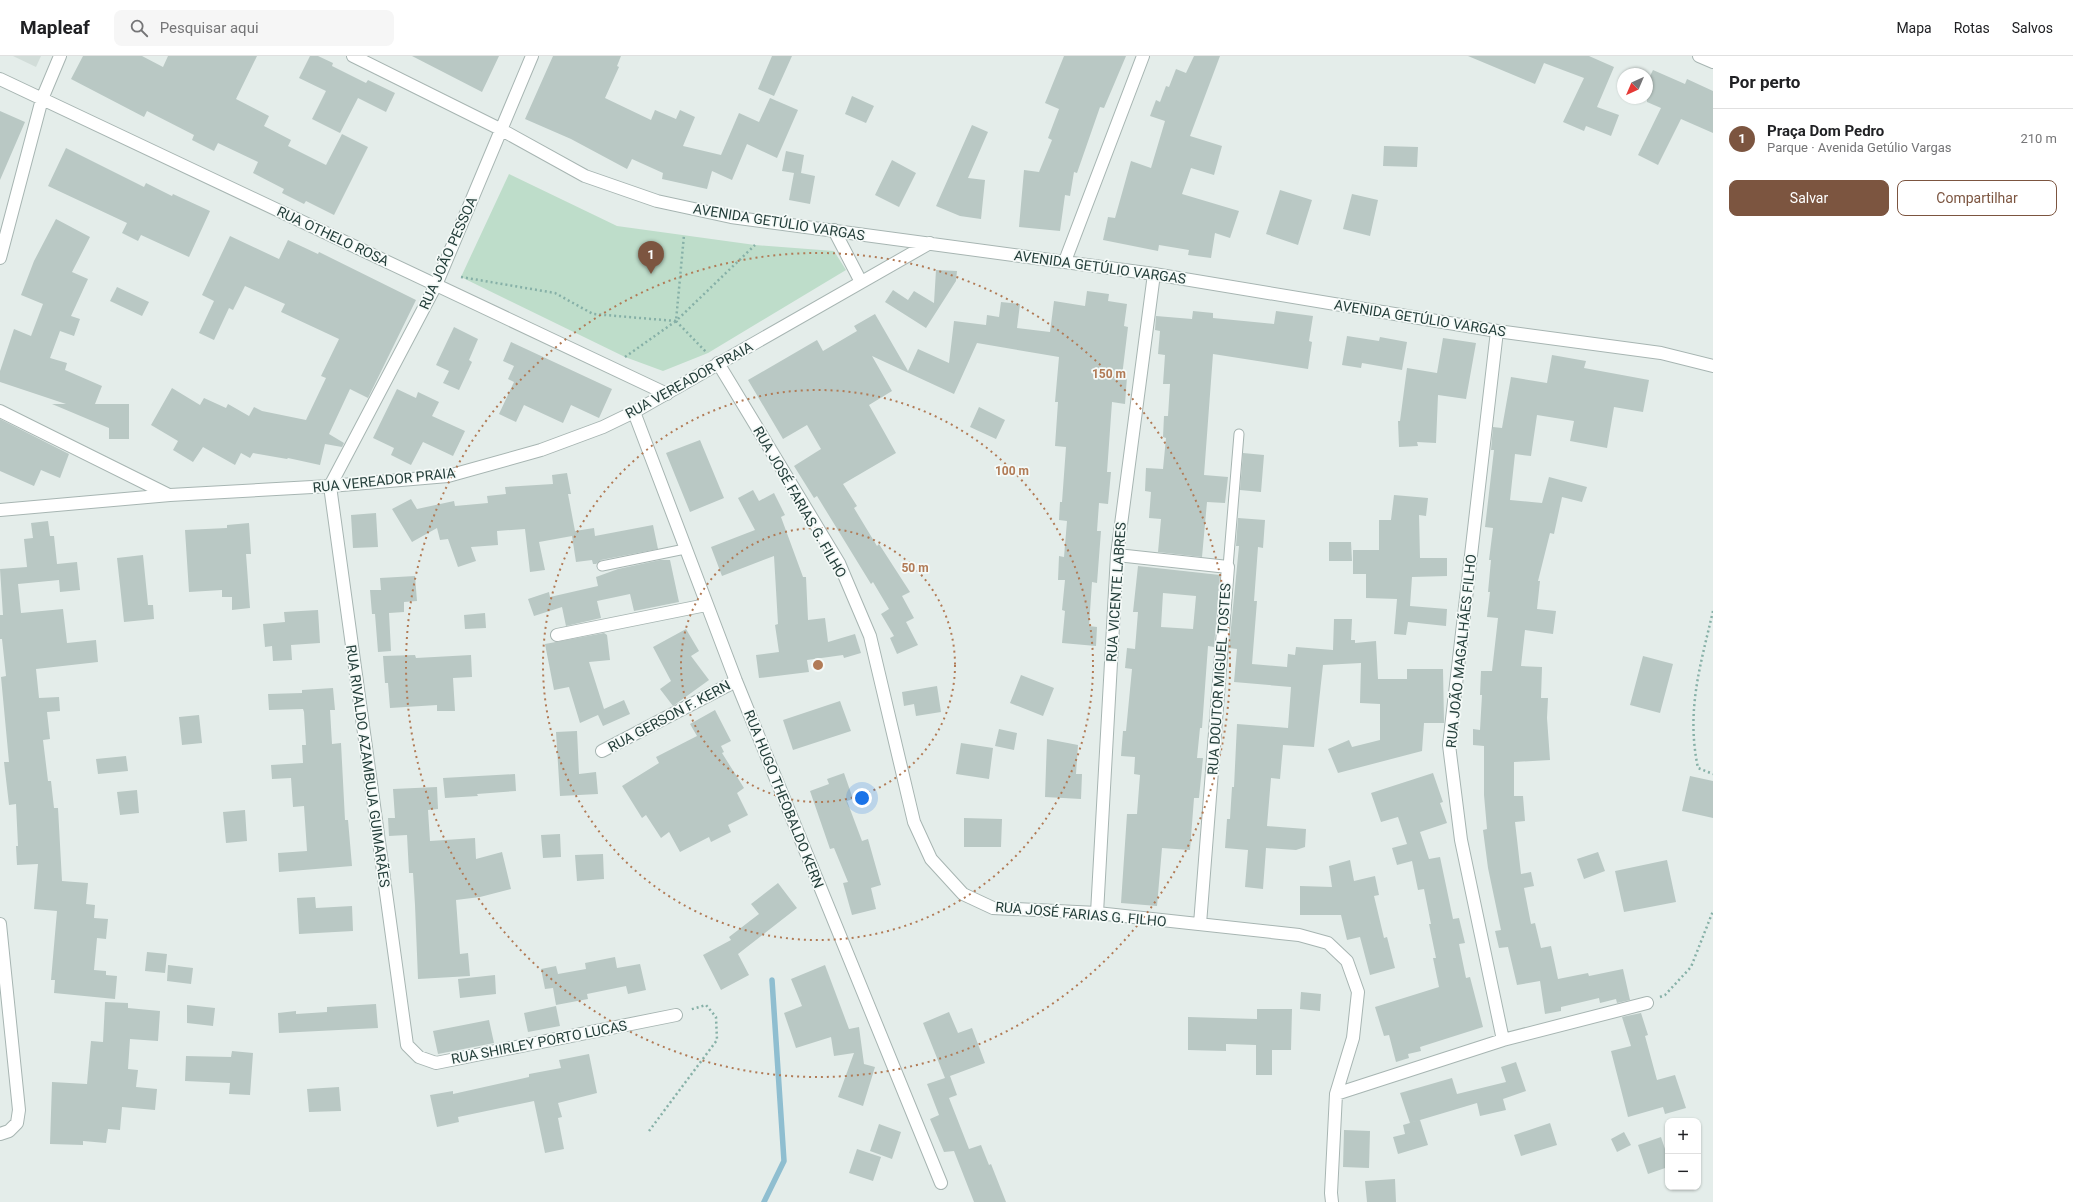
<!DOCTYPE html>
<html lang="pt">
<meta charset="utf-8">
<style>
:root{--surface:#fff;--page:#f6f6f6;--text:#202124;--muted:#757577;--line:#e0e0e0;--accent:#7c5540}
body{margin:0;font-family:Roboto,sans-serif;background:var(--page);color:var(--text)}
.controls{position:absolute;right:12px;bottom:12px;display:grid;overflow:hidden;border-radius:8px;box-shadow:0 1px 3px #0004}
.controls button{width:36px;height:36px;display:grid;place-items:center;padding:0;border:0;border-bottom:1px solid var(--line);background:var(--surface);color:var(--text);font:20px sans-serif}
.compass{position:absolute;left:1617px;top:12px;width:36px;height:36px;border-radius:50%;background:var(--surface);box-shadow:0 1px 3px #0004;rotate:224deg}
.you{position:absolute;left:862px;top:742px;width:14px;height:14px;margin:-10px;border:3px solid #fff;border-radius:50%;background:#1a73e8;box-shadow:0 0 0 6px #1a73e833}
.badge{display:grid;place-items:center;width:26px;height:26px;border-radius:50%;background:var(--accent);color:#fff;font-size:13px;font-weight:700}
.pin{position:absolute;translate:-50% -33px;filter:drop-shadow(0 1px 2px #0008)}
.pin::after{content:'';position:absolute;top:21px;width:14px;height:12px;background:inherit;clip-path:polygon(0 0,100% 0,50% 100%)}
.list{margin:0;padding:0;list-style:none}
h2{display:flex;justify-content:space-between;align-items:center;height:52px;margin:0;padding:0 16px;font-size:17px}
h2 small{font-size:13px;font-weight:400;color:var(--muted)}
.list li{display:grid;grid-template-columns:26px 1fr auto;gap:12px;align-items:center;box-sizing:border-box;height:60px;padding:0 16px;border-top:1px solid var(--line)}
.list b{display:block;font-size:15px;white-space:nowrap}
.list p{margin:0;font-size:13px;white-space:nowrap;color:var(--muted)}
.list em{font-size:13px;font-style:normal;color:var(--muted)}
.actions{display:flex;gap:8px;padding:12px 16px}
.actions a{flex:1;padding:9px 0;border:1px solid var(--accent);border-radius:8px;text-align:center;font-size:14px;color:var(--accent)}
.actions .main{background:var(--accent);color:#fff}
.icon{flex:none;width:22px;height:22px;fill:none;stroke:currentColor;stroke-width:2;stroke-linecap:round;stroke-linejoin:round}
.map{position:relative;flex:none;width:1713px;height:1146px;overflow:hidden}
header{display:flex;align-items:center;gap:24px;box-sizing:border-box;height:56px;padding:0 20px;background:var(--surface);border-bottom:1px solid var(--line)}
header strong{font-size:19px}
nav{display:flex;gap:22px;margin-inline-start:auto;font-size:14px}
.search{width:280px;height:36px;background:var(--page);display:flex;align-items:center;gap:10px;box-sizing:border-box;padding:0 14px;border-radius:8px;color:var(--muted);font-size:15px}
main{display:flex}
aside{flex:1;background:var(--surface)}
.map>svg:first-child{display:block}
.built{fill:#d2ddd9}
.green{fill:#beddca}
.lines{fill:none;stroke-linecap:round;stroke-linejoin:round}
.stream{stroke:#8fbed0;stroke-width:5.5}
.building{fill:#b9c8c4;fill-rule:evenodd}
.lane-casing{stroke:#a7b5b2;stroke-width:11}
.street-casing{stroke:#a7b5b2;stroke-width:14}
.path{stroke:#86b0a7;stroke-width:2.5;stroke-dasharray:2 3;stroke-linecap:butt}
.lane{stroke:#fff;stroke-width:9}
.street{stroke:#fff;stroke-width:12}
.ring{fill:none;stroke:#b17b56;stroke-width:2;stroke-dasharray:2 4}
.labels{text-anchor:middle;dominant-baseline:central;stroke-width:3.5;stroke-linejoin:round;paint-order:stroke}
.street-label{font-size:14px;fill:#243e3a;stroke:#f5faf8}
.centre{fill:#b17b56;stroke:#f5faf8;stroke-width:2}
.ring-label{font-size:12px;text-anchor:middle;font-weight:bold;fill:#b17b56;stroke:#f5faf8;stroke-width:3.5;stroke-linejoin:round;paint-order:stroke}
</style>
<header>
<strong>Mapleaf</strong>
<div class="search"><svg class="icon" aria-label="search" viewBox="0 0 24 24"><circle cx="10" cy="10" r="6"/><path d="M15 15l6 6"/></svg>Pesquisar aqui</div>
<nav><a>Mapa</a><a>Rotas</a><a>Salvos</a></nav>
</header>
<main>
<div class="map">
<svg width="1713" height="1146" viewBox="0 0 1713 1146">
<rect width="100%" height="100%" fill="#e4edea"/>
<path class="built" d="M13,0H41L36,11Z"/>
<path class="green" d="M509,118L617,170L755,189L834,195L846,214L708,297L663,315L625,301L461,221Z"/>
<g class="lines">
<path class="stream" d="M764,1146L784,1105L772,924"/>
</g>
<path class="building" d="M83,0H142L163,11L168,0H257L236,43L269,60L264,70L291,84L288,90L326,109L342,78L368,91L334,159L306,145L304,148L282,137L284,133L253,117L258,106L218,87L214,95L192,84L194,79L147,55L144,61L71,23Z
M310,0H318L333,7L332,10L366,27L368,24L395,37L386,56L358,42L340,77L312,63L326,35L299,22Z
M412,0H499L482,36Z
M553,0H621L617,10L619,11L605,42L651,64L655,54L676,63L680,54L695,61L683,90L721,99L739,57L759,66L770,42L798,54L777,102L747,88L732,124L712,115L707,133L662,123L663,117L632,103L627,113L571,83L525,63Z
M772,0H792L774,40L758,33Z
M1064,0H1126L1104,52L1100,51L1077,117L1074,116L1070,140L1065,139L1060,175L1019,171L1024,114L1039,116L1052,84L1048,82L1059,53L1045,47Z
M1194,0H1220L1190,80L1222,90L1214,119L1191,112L1182,138L1239,155L1230,182L1215,177L1211,202L1188,199L1189,194L1159,189L1158,195L1103,184L1108,161L1115,162L1131,105L1151,112L1165,65L1150,60L1156,44L1160,46L1166,30L1169,31L1176,13L1186,17Z
M1468,0H1589L1614,11L1597,51L1619,59L1611,80L1586,70L1584,75L1563,66L1584,22L1544,7L1535,28Z
M1653,14L1685,28L1687,23L1713,35V77L1681,63L1658,109L1638,99L1661,52L1647,46V26Z
M852,40L874,50L866,67L845,58Z
M0,55L25,66L0,124Z
M972,69L988,76L968,122L985,124L981,163L960,160L936,150Z
M1384,90L1418,91L1417,111L1383,110Z
M66,92L144,131L146,127L172,140L173,138L210,155L189,201L141,179L138,185L122,177L127,167L48,130Z
M786,95L804,99L801,117L815,120L810,148L789,144L794,117L782,115Z
M892,104L916,117L899,151L875,139Z
M1280,134L1312,144L1298,189L1266,178Z
M1352,138L1378,144L1370,180L1343,173Z
M56,163L90,181L72,216L88,223L71,260L80,263L74,280L60,275L50,302L67,307L65,314L102,330L95,348H129V383H109V372L52,348H66L0,326V315L14,273L31,280L43,248L21,239L34,205Z
M230,180L279,203L288,184L318,198L319,196L416,244L368,342L350,333L329,378L344,387L342,391L325,388L320,409L288,402L287,403L253,397L250,402L241,397L235,409L203,391L193,406L173,394L178,385L151,369L172,332L200,349L204,342L226,352L228,348L249,360L254,351L262,355L306,364L326,322L321,320L339,283L281,256L285,248L245,230L233,254L229,252L214,284L199,277L214,245L202,239Z
M936,214L957,215L956,225L926,272L885,246L893,234L908,244L914,235L934,247Z
M117,231L149,246L142,260L110,245Z
M1087,235L1109,238L1108,245L1127,248L1124,270L1128,271L1122,320L1127,321L1125,348L1112,346L1107,416H1111L1108,448L1099,447L1097,475H1101L1097,527L1092,526L1089,570L1097,571L1096,590L1062,587L1065,555L1062,554L1065,524H1058L1059,500L1064,501L1067,465L1059,464L1060,446H1062L1066,391L1055,390L1058,346H1055L1059,301L977,287L954,338L872,300L892,335L869,349L896,397L843,428L857,450L854,452L877,490L879,488L910,536L902,540L914,562L906,566L918,589L897,598L890,582L894,580L881,558L889,553L873,526L871,528L817,440L814,442L794,410L821,393L807,369L783,383L748,324L817,284L823,295L857,275L854,270L875,258L908,315L918,293L949,307L954,265L986,269L987,259L999,261L1001,246L1020,248L1017,272L1050,276L1054,245L1085,250Z
M1193,255L1213,257V262L1274,268L1276,255L1313,260L1309,285L1312,286L1308,313L1213,298L1204,419L1228,421L1225,447L1207,446L1202,501L1158,496L1161,463L1149,462L1151,436L1145,435L1146,412L1163,413L1166,382L1163,381L1164,360H1168L1170,328H1163L1165,299L1158,298L1160,275L1155,274L1156,260L1192,263Z
M454,271L478,283L469,304L472,306L459,334L443,327L449,315L436,309Z
M1347,280L1379,285L1380,281L1407,286L1402,314L1362,307L1361,312L1342,309Z
M1443,282L1476,287L1466,343L1438,339L1436,387L1417,386L1418,390L1399,391L1398,365H1400L1407,312L1437,317Z
M511,286L612,333L599,362L571,349L563,367L524,349L516,366L499,358L514,326L508,323L514,310L503,305Z
M1552,299L1586,305L1584,312L1649,324L1643,356L1614,351L1607,392L1570,385L1574,365L1537,359L1531,400L1515,398L1510,444L1542,447L1549,421L1587,431L1582,446L1562,441L1554,478L1550,477L1538,525H1540L1537,553L1556,555L1553,578L1525,574L1521,610L1542,611L1541,642H1548L1547,662L1550,704L1514,706V740H1523L1525,765L1515,766L1521,818L1531,816L1534,830L1524,832L1531,868L1535,867L1541,892L1551,890L1558,923L1588,917L1589,920L1623,913L1630,944L1617,947L1616,943L1600,947L1599,942L1561,951V955L1545,958L1540,925L1517,929L1508,891L1499,892L1495,875L1501,874L1488,812L1483,774L1487,773L1484,739V690L1473,689V673L1480,674L1482,639H1480L1481,615H1492L1498,562L1487,561L1490,536H1488L1491,504H1489L1493,472L1485,471L1494,394H1491L1493,371L1502,372L1511,321L1547,327Z
M397,333L416,342L418,336L439,346L432,360L465,375L453,400L423,386L411,409L391,399L394,392L373,382Z
M979,351L1005,364L996,383L970,371Z
M0,363L69,398L60,422L41,414L34,430L0,415Z
M700,384L724,442L690,456L666,397Z
M1243,397L1264,399L1261,436L1240,434Z
M567,417L571,438H568L575,475L594,472L595,480L653,469L658,493L601,504L596,508H593L592,504L576,506L572,480L539,486L545,514L530,516L525,473L497,475L498,489L471,491L476,505L458,511L448,483L440,484L437,472L412,486L392,453L411,443L417,453L454,445L455,450L488,447L487,440L506,438L505,431L553,428L552,419Z
M753,434L759,445L774,437L785,459L781,461L803,521H806L808,564L825,562L828,586L855,578L861,597L844,602L843,599L807,604L809,616L759,622L756,599L779,596L775,569L778,568L774,500L722,520L711,491L755,474L738,442Z
M1394,439L1428,442L1426,460L1419,459L1420,502H1447V520L1412,521L1410,550L1447,553L1446,570L1408,566L1406,579L1394,578L1397,543L1366,542V518H1353V494H1379V464H1391Z
M376,457L378,491L353,492L351,459Z
M1238,462L1265,464L1263,492L1258,491L1254,545H1257L1252,608L1287,611L1288,598L1295,599L1296,591L1333,594L1334,563H1352L1351,584H1355V587L1376,585L1378,623H1407V613H1443L1444,667H1424L1422,695L1338,717L1328,693L1349,684L1352,691L1380,684V648L1360,647L1361,607L1323,609L1314,691L1283,689L1280,723L1271,722L1267,770L1306,773L1305,791L1296,794L1266,792L1263,833L1245,831L1248,794L1225,792L1227,763H1230L1232,731H1234L1237,668L1288,672L1291,631L1234,626L1237,593L1229,592L1239,490H1236Z
M48,465L50,480H54L57,508L77,506L80,534L60,536L59,524L18,528L21,557L63,553L67,587L96,584L98,606L36,613L39,642L59,641L60,655L47,656L50,683L43,684L48,725H51L54,752H58L62,825L88,827L86,848L95,849L94,862L108,863L106,883L97,882L94,914L106,915V919L117,920L115,943L54,937L55,924H51L57,855L34,853L38,808L17,809L16,790H18L16,748L9,749L4,706H9L1,621L6,620L2,583H0V559H3L0,513L27,511L24,483L33,482L31,467Z
M249,467L251,498H246L250,552L232,554V541H222V534L189,536L185,474L227,472V469Z
M1329,486H1351L1352,505H1329Z
M143,499L148,549H153L154,563L124,566L117,502Z
M660,504H670L679,546L634,555L630,538L597,545L601,562L566,570L562,551L534,560L528,543L549,536L550,541L598,530L596,521L618,513Z
M1138,510L1220,519L1214,591L1208,590L1202,672H1200L1197,702H1203L1199,742H1194L1190,794L1162,792L1157,850L1121,847L1127,758H1137L1140,719L1134,718L1135,701L1121,700L1123,675H1126L1132,613L1125,612L1127,592L1135,593L1138,556H1133ZM1163,537L1196,540L1193,573L1161,571Z
M415,520L417,545L404,546V556L389,557L391,595L378,596L375,558H372L370,534H381L380,522Z
M318,554L320,587L291,589L292,604L273,605L272,590L265,591L263,568L285,566L284,556Z
M485,557L486,572L465,573L464,559Z
M686,573L699,595L691,600L709,624L673,650L660,633L671,625L653,591Z
M604,577L607,579L610,604L589,606L604,653L624,644L630,658L603,670L598,659L580,667L569,631L554,634L545,588Z
M415,599L416,602L471,599L472,621L453,622L455,655H437V649L390,652L388,627H385L383,600Z
M1643,600L1673,608L1660,657L1630,649Z
M1021,619L1054,632L1043,660L1010,647Z
M937,630L941,656L916,660L914,648L904,650L902,636Z
M333,632L335,654H330L332,688L341,687L345,764H348L352,810L279,816L278,797L307,795L304,750L293,751L291,722L272,723L271,709L303,707L302,689H306L304,656L303,653L269,654L268,638L302,637V634Z
M840,645L851,675L793,694L783,664Z
M715,654L731,685L721,690L724,696L722,697L744,732L737,737L748,759L728,769L731,776L711,786L709,781L680,796L669,776L661,782L646,759L642,762L622,730L659,707L656,701L697,680L690,668Z
M199,659L202,687L182,689L179,661Z
M999,673L1017,677L1014,694L995,690Z
M577,675L579,718L596,716L598,738L560,740L556,676Z
M1047,683L1078,689L1076,718H1082L1081,743L1045,741Z
M961,687L993,692L989,723L956,718Z
M126,700L128,715L98,718L96,703Z
M844,717L853,743L847,745L862,785L868,783L881,829L871,832L876,853L852,859L843,827L848,826L834,792L830,793L810,735L829,728L827,723Z
M1433,717L1443,746L1440,747L1447,767L1420,776L1429,803L1440,801L1453,863L1459,862L1465,887L1459,888L1466,922L1470,921L1483,971L1420,991L1421,995L1408,998L1409,1002L1396,1006L1389,979L1384,980L1375,951L1439,931L1433,902H1436L1429,868H1431L1424,833L1418,834L1412,805L1397,809L1392,792L1407,788L1398,761L1381,766L1371,737Z
M515,718L516,735L477,738L478,740L445,742L443,722Z
M1690,720L1713,725V762L1682,755Z
M437,731L438,753L428,754L430,785L475,782L476,803L502,796L511,833L480,841L456,844L460,898L468,897L470,920L418,923L415,849L413,817H409L407,779L389,780L388,762H395L393,733Z
M137,734L139,757L120,759L117,736Z
M245,754L247,785L226,787L223,756Z
M964,762L1002,763L1001,791H964Z
M560,778L561,801L543,802L541,779Z
M1598,796L1605,815L1584,823L1577,803Z
M603,798L604,823L577,825L575,799Z
M1350,804L1354,825L1375,820L1379,839L1374,840L1384,882L1387,881L1395,912L1370,919L1360,881L1347,884L1341,859H1300V830L1332,831L1329,810Z
M1667,804L1676,846L1624,856L1615,815Z
M778,827L797,852L738,898L749,919L721,934L703,899L731,884L729,881L759,858L751,848Z
M315,841L316,852L352,850L353,875L299,878L297,842Z
M147,896L167,898L165,917L145,915Z
M615,901L617,912L640,908L646,934L628,938L626,930L587,938L588,943L556,949L553,932L545,933L541,913L556,910L558,918L586,913L585,907Z
M168,909L193,912L191,928L167,925Z
M825,909L849,973L859,971L864,1008L875,1011L863,1050L838,1041L854,997L834,1000L831,981L796,992L784,957L802,950L791,923Z
M495,919L496,938L460,942L458,923Z
M1301,936L1321,938L1320,955L1300,953Z
M105,946L128,947V952L160,955L158,985L130,983L128,1013L138,1014L136,1031L157,1033L155,1054L122,1051L120,1074L108,1073L106,1087L83,1085V1089L50,1088L52,1026L87,1028L91,985L103,986Z
M376,948L378,972L279,977L278,957L296,955V958L327,956V951Z
M187,949L215,952L213,970L187,967Z
M556,950L560,970L528,976L524,957Z
M1257,953H1292L1291,994H1272V1019H1256V989L1226,988V995L1188,994V961L1257,963Z
M949,956L958,977L972,972L985,1007L950,1020L957,1039L949,1042L969,1093L981,1089L989,1109L991,1108L1006,1146H974L954,1095L944,1096L930,1063L939,1059L927,1028L945,1022L923,967Z
M1641,957L1648,979L1645,980L1657,1024L1675,1019L1686,1052L1665,1058L1663,1051L1628,1061L1611,995L1631,990L1622,961Z
M489,964L494,987L438,998L433,975Z
M232,995L253,997L250,1039L229,1038L230,1027L185,1025L186,1000L231,1001Z
M589,998L597,1037L558,1047L562,1061L558,1062L564,1093L545,1097L534,1045L458,1061L459,1066L437,1071L430,1039L453,1035V1038L529,1021V1018L561,1012L559,1004Z
M1516,1006L1526,1035L1503,1043L1506,1054L1480,1060L1477,1047L1410,1067L1400,1037L1452,1022L1457,1038L1506,1026L1501,1011Z
M339,1031L341,1055L309,1056L307,1033Z
M1420,1064L1428,1089L1398,1098L1393,1081L1405,1078L1403,1069Z
M1550,1067L1557,1089L1521,1100L1514,1079Z
M879,1068L901,1076L892,1103L870,1095Z
M1344,1074L1370,1075L1369,1112L1343,1111Z
M1624,1076L1631,1089L1617,1096L1611,1083Z
M1661,1081L1668,1102V1111L1648,1118L1638,1089Z
M857,1093L881,1101L873,1125L849,1117Z
M1395,1123L1396,1146H1367L1365,1125Z"/>
<g class="lines">
<defs>
<path id="lane" d="M602,510L685,493
M1228,511L1239,378"/>
<path id="street" d="M353,0L500,73L585,120L657,145L731,161L1154,218L1497,275L1661,297L1713,310
M1699,0L1713,6
M0,23L667,338
M834,174L861,226
M0,202L42,43L60,0
M1065,205L1143,0
M1497,275L1449,689L1461,784L1503,984
M718,307L839,507L870,580L914,766L931,803L963,838L993,852L1097,857L1299,879L1328,887L1347,905L1358,936L1353,982L1336,1038L1331,1137L1332,1146
M0,355L169,439
M634,356L736,625L941,1127
M330,430L407,989L419,1001L436,1007L676,959
M330,430L436,229L532,0
M0,454L170,439L330,430L448,420L541,394L603,371L634,356L930,187
M1117,499L1228,511L1200,868
M557,579L706,549
M602,695L736,625
M1097,857L1117,499L1154,218
M0,868L19,1054L17,1067L9,1075L0,1078
M1336,1038L1503,984L1647,947"/>
</defs>
<use href="#lane" class="lane-casing"/>
<use href="#street" class="street-casing"/>
<path class="path" d="M461,221L555,237L593,258L676,265L755,189
M676,265L707,297
M625,301L676,265L684,179
M1713,555C1700,611 1686,655 1698,712L1713,718
M1660,941L1665,939L1691,911L1713,855
M649,1075L717,984L716,961L706,949L689,954"/>
<use href="#lane" class="lane"/>
<use href="#street" class="street"/>
</g>
<g class="ring">
<circle cx="818" cy="609" r="137"/>
<circle cx="818" cy="609" r="275"/>
<circle cx="818" cy="609" r="412"/>
</g>
<g class="labels">
<g class="street-label">
<text transform="translate(779 166) rotate(9)">AVENIDA GETÚLIO VARGAS</text>
<text transform="translate(333 180) rotate(25)">RUA OTHELO ROSA</text>
<text transform="translate(448 197) rotate(-66)">RUA JOÃO PESSOA</text>
<text transform="translate(1100 211) rotate(8)">AVENIDA GETÚLIO VARGAS</text>
<text transform="translate(1420 262) rotate(9)">AVENIDA GETÚLIO VARGAS</text>
<text transform="translate(689 324) rotate(-29)">RUA VEREADOR PRAIA</text>
<text transform="translate(384 424) rotate(-6)">RUA VEREADOR PRAIA</text>
<text transform="translate(800 446) rotate(60)">RUA JOSÉ FARIAS G. FILHO</text>
<text transform="translate(1116 536) rotate(-86)">RUA VICENTE LABRES</text>
<text transform="translate(1461 595) rotate(-84)">RUA JOÃO MAGALHÃES FILHO</text>
<text transform="translate(1219 623) rotate(-86)">RUA DOUTOR MIGUEL TOSTES</text>
<text transform="translate(669 660) rotate(-28)">RUA GERSON F. KERN</text>
<text transform="translate(368 710) rotate(82)">RUA RIVALDO AZAMBUJA GUIMARÃES</text>
<text transform="translate(784 743) rotate(68)">RUA HUGO THEOBALDO KERN</text>
<text transform="translate(1081 858) rotate(5)">RUA JOSÉ FARIAS G. FILHO</text>
<text transform="translate(539 986) rotate(-11)">RUA SHIRLEY PORTO LUCAS</text>
</g>
</g>
<circle cx="818" cy="609" r="6" class="centre"/>
<g class="ring-label">
<text x="1109" y="322">150 m</text>
<text x="1012" y="419">100 m</text>
<text x="915" y="516">50 m</text>
</g>
</svg>
<div class="controls">
<button>+</button>
<button>−</button>
</div>
<svg class="compass" viewBox="-18 -18 36 36"><path d="M0-13l5 13h-10z" fill="#e53935"/><path d="M0 13l5-13h-10z" fill="#757577"/></svg>
<div class="you"></div>
<div class="pin badge" style="left:651px;top:218px">1</div>
</div>
<aside>
<h2>Por perto<small></small></h2>
<ul class="list">
<li><span class="badge">1</span><div><b>Praça Dom Pedro</b><p>Parque · Avenida Getúlio Vargas</p></div><em>210 m</em></li>
</ul>
<div class="actions"><a class="main">Salvar</a><a>Compartilhar</a></div>
</aside>
</main>
